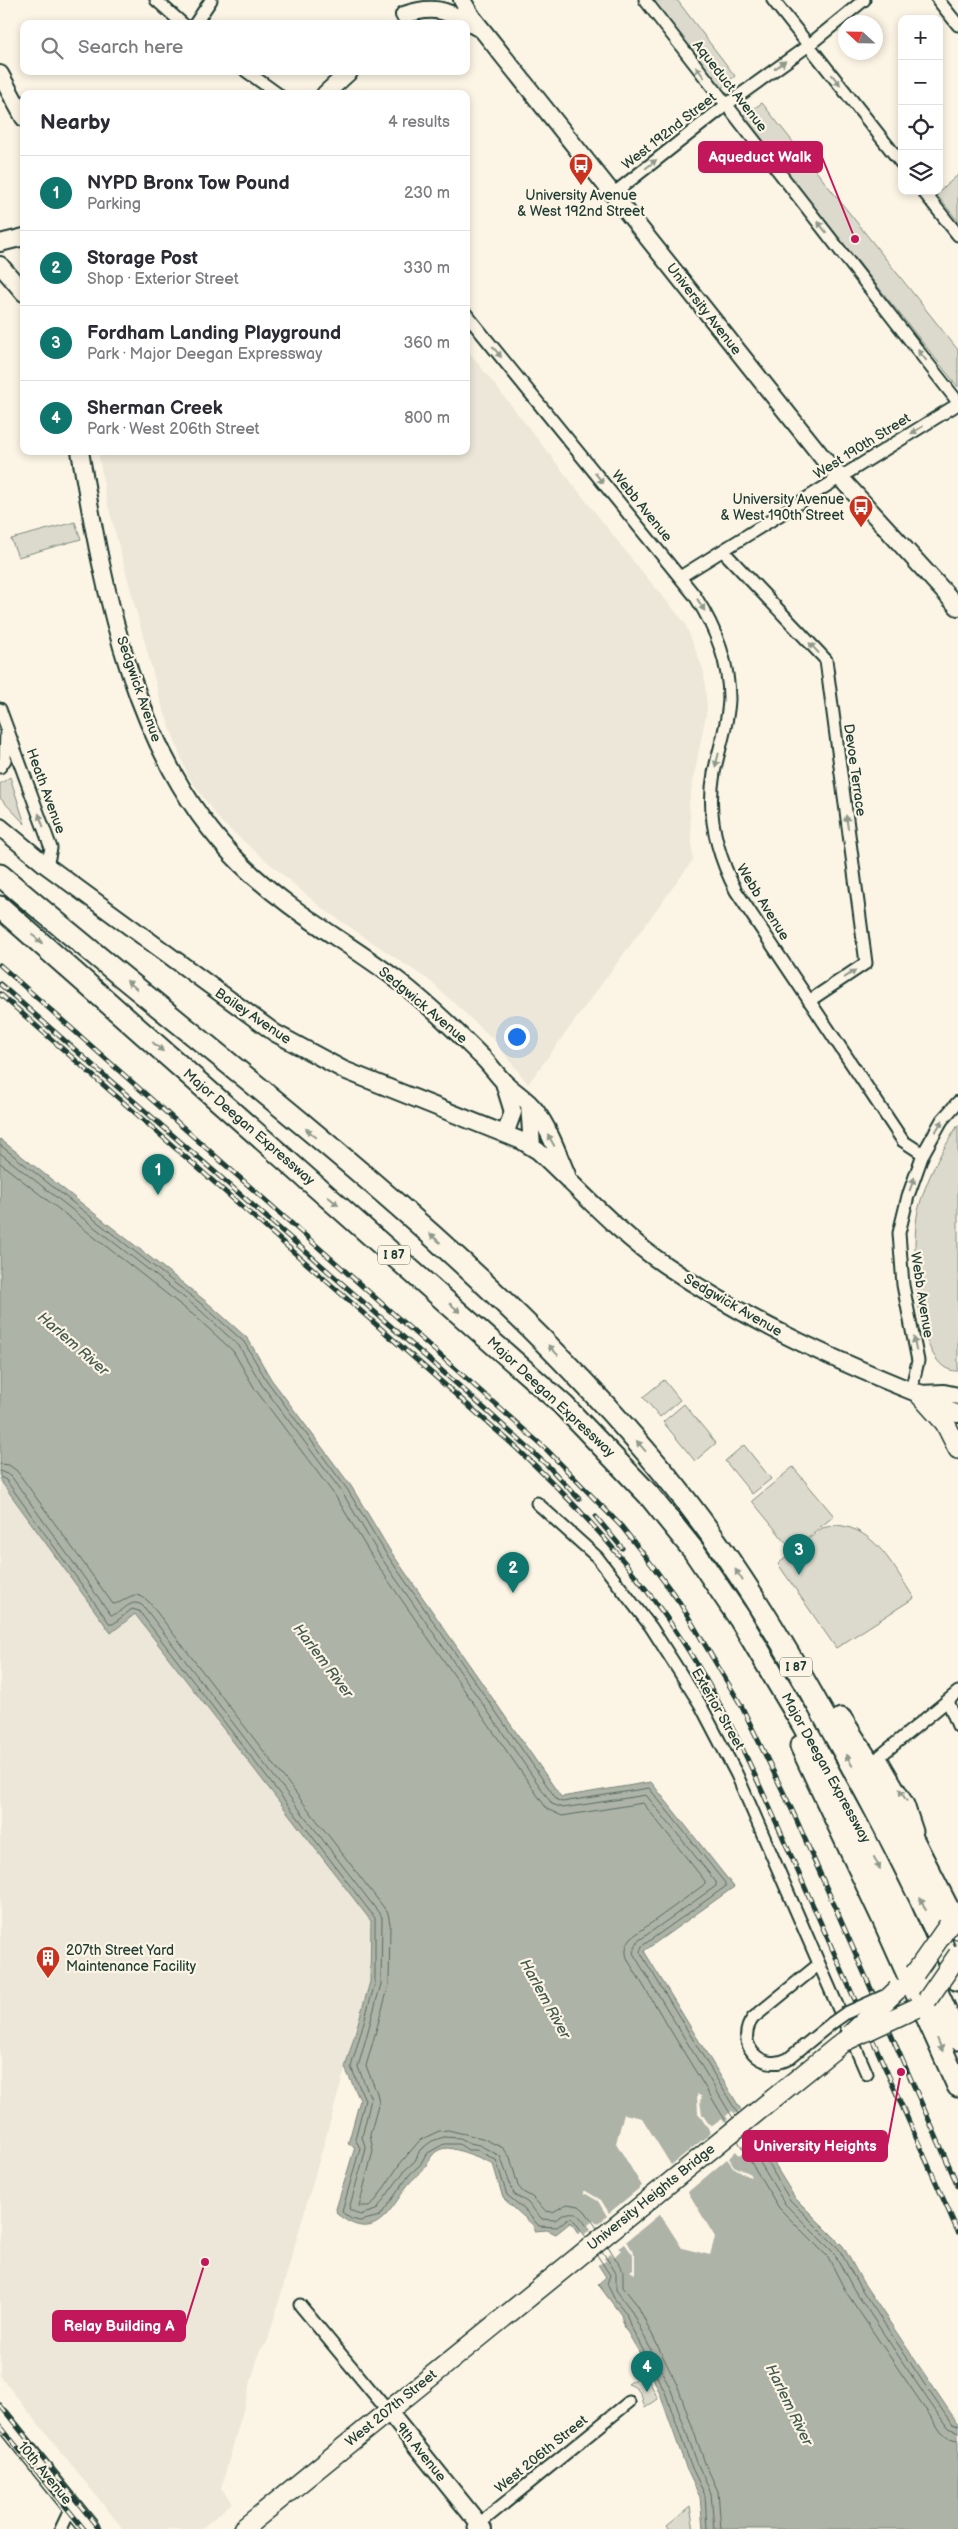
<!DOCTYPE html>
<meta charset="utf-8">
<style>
:root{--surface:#fff;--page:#f7f7f7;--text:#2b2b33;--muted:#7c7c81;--line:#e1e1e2;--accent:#0f766e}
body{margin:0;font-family:"Balsamiq Sans",sans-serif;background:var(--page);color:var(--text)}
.controls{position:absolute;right:15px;top:15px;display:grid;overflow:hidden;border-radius:10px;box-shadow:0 2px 8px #0003}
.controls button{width:45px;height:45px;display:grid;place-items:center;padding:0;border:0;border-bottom:1px solid var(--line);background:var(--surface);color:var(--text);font:25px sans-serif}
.compass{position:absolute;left:838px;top:15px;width:45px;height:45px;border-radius:50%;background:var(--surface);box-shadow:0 2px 8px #0003;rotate:292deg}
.you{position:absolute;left:516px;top:1036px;width:18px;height:18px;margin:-12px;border:4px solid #fff;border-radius:50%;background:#1a73e8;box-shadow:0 0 0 8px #1a73e833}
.badge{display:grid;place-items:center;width:32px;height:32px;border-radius:50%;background:var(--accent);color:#fff;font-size:16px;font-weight:700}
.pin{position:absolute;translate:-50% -41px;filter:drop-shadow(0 1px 2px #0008)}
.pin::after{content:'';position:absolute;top:26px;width:18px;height:15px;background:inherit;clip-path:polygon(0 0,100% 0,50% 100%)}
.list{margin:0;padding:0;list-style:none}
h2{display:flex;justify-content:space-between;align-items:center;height:65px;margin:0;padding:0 20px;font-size:21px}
h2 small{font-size:16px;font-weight:400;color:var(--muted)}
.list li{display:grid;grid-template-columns:32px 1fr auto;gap:15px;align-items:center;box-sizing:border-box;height:75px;padding:0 20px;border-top:1px solid var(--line)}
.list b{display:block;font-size:19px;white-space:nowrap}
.list p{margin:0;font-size:16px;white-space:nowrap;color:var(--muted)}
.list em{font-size:16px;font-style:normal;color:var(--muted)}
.icon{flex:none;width:28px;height:28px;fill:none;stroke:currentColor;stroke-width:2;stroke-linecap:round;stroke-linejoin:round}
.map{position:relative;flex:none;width:958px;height:2529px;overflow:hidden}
.search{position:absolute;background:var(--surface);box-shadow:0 2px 8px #0003;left:20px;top:20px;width:450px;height:55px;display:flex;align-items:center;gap:12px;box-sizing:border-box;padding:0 18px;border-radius:10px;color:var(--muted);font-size:19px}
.panel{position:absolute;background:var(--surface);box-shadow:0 2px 8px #0003;left:20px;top:90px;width:450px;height:365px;border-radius:10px}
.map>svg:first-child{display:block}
.built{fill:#ece7d8}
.green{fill:#dcdacc;stroke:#7e8c80}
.water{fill:#aeb3a7;stroke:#758479}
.pier{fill:#fcf5e5}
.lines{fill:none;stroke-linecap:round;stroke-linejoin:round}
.shore{stroke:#586c62;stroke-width:1}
.street-casing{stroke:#1f3d34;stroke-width:15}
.secondary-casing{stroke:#1f3d34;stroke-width:20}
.primary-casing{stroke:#1f3d34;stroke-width:22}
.highway-casing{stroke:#1f3d34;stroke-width:25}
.street{stroke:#fcf5e5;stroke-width:11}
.secondary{stroke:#fcf5e5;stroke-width:16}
.primary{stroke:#fcf5e5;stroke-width:19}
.highway{stroke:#fcf5e5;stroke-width:21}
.rail-casing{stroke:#1f3d34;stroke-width:5}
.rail{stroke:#fcf5e5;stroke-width:3;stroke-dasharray:9;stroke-linecap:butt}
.street-bridge-casing{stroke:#1f3d34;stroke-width:15;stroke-linecap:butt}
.primary-bridge-casing{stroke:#1f3d34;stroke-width:22;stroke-linecap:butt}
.street-bridge{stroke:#fcf5e5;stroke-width:11}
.primary-bridge{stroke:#fcf5e5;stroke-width:19}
.oneway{fill:#8e998c}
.labels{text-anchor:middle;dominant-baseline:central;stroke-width:4.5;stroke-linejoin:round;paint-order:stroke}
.shield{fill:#fcf5e5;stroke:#617469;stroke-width:1}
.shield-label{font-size:12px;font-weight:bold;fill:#1f3d34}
.street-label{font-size:14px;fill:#1f3d34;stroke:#fcf5e5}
.poi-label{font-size:14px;fill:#1f3d34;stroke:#fcf5e5}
.water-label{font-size:15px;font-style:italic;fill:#435a51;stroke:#fcf5e5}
.leader{fill:none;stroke:#c2185b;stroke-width:2}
.callout-dot{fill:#c2185b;stroke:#fcf5e5;stroke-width:2}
.callout{fill:#c2185b;stroke:#c2185b;stroke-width:2}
.callout-label{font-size:15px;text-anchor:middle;font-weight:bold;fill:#fff}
</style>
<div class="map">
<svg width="958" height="2529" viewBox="0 0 958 2529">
<rect width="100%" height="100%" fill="#fcf5e5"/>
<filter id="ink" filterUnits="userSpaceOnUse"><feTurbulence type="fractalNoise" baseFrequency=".02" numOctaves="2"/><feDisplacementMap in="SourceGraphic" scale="10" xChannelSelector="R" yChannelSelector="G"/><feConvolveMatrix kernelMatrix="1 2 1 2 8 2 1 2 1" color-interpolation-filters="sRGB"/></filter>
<g filter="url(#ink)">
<path class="built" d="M466,348L634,562L685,623L704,672L707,709L689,802L693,860L528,1084L493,1039L430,981L323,909L221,822L188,776L161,703L106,498L98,451H466Z
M0,1480L111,1632L134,1613L371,1921L370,1982L267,2343L260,2350L221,2488L232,2503L201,2529H123L0,2376Z"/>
<path class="green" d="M653,0H677L735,76L720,89Z
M762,103L958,350V387L742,116Z
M958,175V221L936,194Z
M75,522L81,539L18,557L11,539Z
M10,777L25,824L0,798V784Z
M958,1125V1371C913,1374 911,1242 918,1211C926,1179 941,1152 958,1125Z
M664,1380L680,1400L660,1417L643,1397Z
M684,1404L716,1443L695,1461L663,1422Z
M744,1445L771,1479L752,1494L725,1461Z
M793,1467L834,1516L792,1550L752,1501Z
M836,1525C876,1528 894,1568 914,1598L836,1648L778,1564L822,1528Z
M645,2372L658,2399L645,2408C641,2396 642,2389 628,2384Z
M690,2507L694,2529H669L667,2526Z"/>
<path class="water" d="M0,1139L208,1303L248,1339L271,1379L351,1486L389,1549L561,1797L651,1782L734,1887L644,1951L795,2198L843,2246L862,2281L958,2424V2529H703L700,2497L687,2470L660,2394L650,2371L625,2328L621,2315L598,2284L606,2277L571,2222L556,2234L547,2230L534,2231L533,2225L503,2198L493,2164C485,2159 455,2148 447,2148C434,2149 431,2157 425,2167C420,2174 412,2179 407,2186C387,2215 374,2243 337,2214L336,2209L355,2147L348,2144L360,2100L345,2068L370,1982L371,1921L135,1614L111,1633L0,1480Z"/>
<path class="pier" d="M697,2094L702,2097L700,2101L702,2114L711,2127L722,2119L724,2122L728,2119L726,2116L732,2111L735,2114L743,2108L758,2133L755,2136L757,2138L751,2143L749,2140L742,2146L745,2151L739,2155L736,2151L729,2158L734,2166L751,2174L750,2177L733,2167L727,2159L688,2192L715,2237L710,2255L682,2248L660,2214L627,2241L635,2255V2274L630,2271L633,2269V2255L625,2244L618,2248L621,2250L614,2257L610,2253L604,2258L606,2261L595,2266L576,2236L582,2231L585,2234L591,2229L588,2225L594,2220L598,2224L607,2216L598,2201L586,2194L584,2195V2190L601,2200L609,2213L642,2186L616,2143L624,2114L642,2118L671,2165L711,2133L698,2113Z"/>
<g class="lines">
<path class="shore" d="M0,1145L205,1307L244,1342L267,1381L347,1489L385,1552L557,1800L562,1802L649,1788L725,1883V1887L642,1946L640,1952L738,2114
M0,1153L201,1311L239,1346L262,1385L342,1492L380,1556L552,1804L563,1808L646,1795L716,1882V1886L638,1941L633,1953L733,2118
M0,1163L196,1317L233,1351L255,1389L336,1497L374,1560L547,1809L562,1816L643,1803L705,1881V1884L632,1937C625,1945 624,1953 629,1962L727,2123
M0,1464L9,1465L17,1471L113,1604C127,1603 132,1586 149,1602L388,1913L390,1924L389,1985L366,2066L377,2093L379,2102L370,2135L373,2151L359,2206H369L376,2200L399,2165L420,2140L439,2131L448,2130L482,2138L503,2148L510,2157L518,2186L523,2192L532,2197L546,2211L553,2212L567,2204L579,2206L585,2211L597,2228
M0,1471L11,1476L111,1615C124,1614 130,1595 144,1607L382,1917L381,1984L358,2067L371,2099L362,2137L366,2149L349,2209L360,2215L376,2210L405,2170L415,2161L420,2150L432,2141L444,2137L460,2138L470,2143L479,2145L500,2156L514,2194L527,2202L542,2219L555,2220C576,2205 579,2215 591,2233
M0,1477L6,1480L110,1624H113L132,1609L139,1611L375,1918V1983L351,2067L365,2100L355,2139L360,2148L342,2212L351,2219L360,2221L380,2216L410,2174L420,2165L426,2154L444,2144H459L468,2150H477L496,2160L507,2195L523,2208L539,2226L557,2227L567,2219L572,2218L586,2237
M749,2132L790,2200L839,2249L858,2284L933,2397L952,2424L958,2426
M744,2136L785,2204L834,2253L853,2288L928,2400L948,2428L958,2432
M738,2141L779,2208L828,2257L846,2292L941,2432L948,2438L958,2440
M608,2246L623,2271V2287L638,2306L678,2387L705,2463L718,2491L721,2529
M602,2251L616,2273V2290L631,2310L671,2390L698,2465L711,2493L714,2529
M597,2255L610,2275L607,2284L614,2298L626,2313L630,2325L665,2392L692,2468L705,2495L707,2529"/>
<defs>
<path id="street" d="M156,0L183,24
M645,0L958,402
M773,0L902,164
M938,0L958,25
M195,24L211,0
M246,71L278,94
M923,191L958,235
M613,194L726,105L809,45L864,0
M466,314L695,596C715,627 729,662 729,699C728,726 719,748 714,773C706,815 717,854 736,891L903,1141L923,1154
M723,551L826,660L866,963L809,1001
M680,577L958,404
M0,709L51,848L47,866
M0,767L5,760L6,733
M911,1391L918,1361L903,1285L899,1233L908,1196L923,1154L942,1120L958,1102
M537,1503L597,1557L651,1627L700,1704L737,1775L867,2074
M948,1701L958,1726
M917,1831L908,1804L880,1756L958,1692
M818,1965L753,2018C734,2043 761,2073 788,2059L832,2023
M300,2305L388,2411
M474,2528L629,2402
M61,2529L72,2506"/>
<path id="secondary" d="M462,0L472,17L826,462L958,607
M404,15C438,3 449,13 479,28
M0,74L24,118
M325,94L350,71
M0,243L24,237
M0,265L24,293
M80,451C104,593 135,761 242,865C290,912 343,939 396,979C425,1001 454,1029 480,1055C489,1063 496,1074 504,1082C514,1092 527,1099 535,1110C549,1128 558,1154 567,1175
M0,827L47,866L275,1033L344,1070L522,1141L538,1151C579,1189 618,1233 665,1265C743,1318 827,1357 914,1392C930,1398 942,1409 958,1414
M504,1083L513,1112L505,1134
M529,1103L532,1147
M919,1394L944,1393L958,1396
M388,2411L483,2529"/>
<path id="primary" d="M919,1394L945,1423L958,1449
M0,2417L90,2529
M243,2529L843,2042"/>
<path id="highway" d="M0,875C226,1068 473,1242 663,1472C730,1553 784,1643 834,1734C879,1814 921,1896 958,1980
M0,907L563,1405L648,1494L694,1551L740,1619L803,1725L863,1835L900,1909L958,2039
M841,1719L893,1801L958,1928
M801,1746L883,1919L958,2086"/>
</defs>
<use href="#street" class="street-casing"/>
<use href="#secondary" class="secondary-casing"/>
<use href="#primary" class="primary-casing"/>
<use href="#highway" class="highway-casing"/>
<use href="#street" class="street"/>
<use href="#secondary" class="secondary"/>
<use href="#primary" class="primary"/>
<use href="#highway" class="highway"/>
<defs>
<path id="rail" d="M0,965L547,1450L622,1527L652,1565L680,1603L741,1705L793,1812L958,2186
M0,984L466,1392L548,1466L579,1499
M0,994L511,1443C568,1495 620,1552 664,1614C725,1699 765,1797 807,1892C857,2005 908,2118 958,2232
M596,1517L622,1548
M0,2405L99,2529
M0,2426L84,2529"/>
</defs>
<use href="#rail" class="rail-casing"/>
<use href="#rail" class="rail"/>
<defs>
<path id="street-bridge" d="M832,2023L846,2013L884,1996"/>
<path id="primary-bridge" d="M915,1973L948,1926
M927,2000L958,1955
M851,2034L897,1990
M843,2042L916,2008"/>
</defs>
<use href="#street-bridge" class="street-bridge-casing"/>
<use href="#primary-bridge" class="primary-bridge-casing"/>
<use href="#street-bridge" class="street-bridge"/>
<use href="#primary-bridge" class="primary-bridge"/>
</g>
<defs><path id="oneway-solid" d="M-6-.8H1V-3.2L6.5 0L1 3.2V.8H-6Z" transform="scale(1.25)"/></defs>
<g class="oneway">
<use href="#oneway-solid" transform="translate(780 65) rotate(-36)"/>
<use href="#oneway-solid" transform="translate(700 72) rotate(-127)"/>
<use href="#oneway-solid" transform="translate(836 80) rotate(52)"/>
<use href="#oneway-solid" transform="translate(651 164) rotate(-39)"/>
<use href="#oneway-solid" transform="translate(822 227) rotate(-128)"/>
<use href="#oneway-solid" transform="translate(497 352) rotate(51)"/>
<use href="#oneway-solid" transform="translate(922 355) rotate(-128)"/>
<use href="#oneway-solid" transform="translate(917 430) rotate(148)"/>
<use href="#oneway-solid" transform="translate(599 478) rotate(51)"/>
<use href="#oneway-solid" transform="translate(701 605) rotate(58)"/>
<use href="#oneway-solid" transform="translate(814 648) rotate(-133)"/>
<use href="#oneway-solid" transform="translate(717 760) rotate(104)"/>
<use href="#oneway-solid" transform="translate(41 820) rotate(-110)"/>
<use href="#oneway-solid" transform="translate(847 822) rotate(-98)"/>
<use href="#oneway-solid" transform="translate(37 939) rotate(41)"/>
<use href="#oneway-solid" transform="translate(850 974) rotate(-33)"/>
<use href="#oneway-solid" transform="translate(132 985) rotate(-140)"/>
<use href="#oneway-solid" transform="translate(158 1047) rotate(41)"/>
<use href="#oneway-solid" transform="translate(939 1126) rotate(-59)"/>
<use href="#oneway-solid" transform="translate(311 1133) rotate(-140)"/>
<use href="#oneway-solid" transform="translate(551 1140) rotate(-119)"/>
<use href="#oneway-solid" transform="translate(912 1184) rotate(-70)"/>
<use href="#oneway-solid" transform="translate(333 1201) rotate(41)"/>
<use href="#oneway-solid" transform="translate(435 1238) rotate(-138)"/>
<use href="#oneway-solid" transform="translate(455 1308) rotate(41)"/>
<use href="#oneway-solid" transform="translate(915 1344) rotate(-101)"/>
<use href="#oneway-solid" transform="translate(553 1350) rotate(-134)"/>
<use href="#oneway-solid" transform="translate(641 1446) rotate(-131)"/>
<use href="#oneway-solid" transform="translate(739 1575) rotate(-123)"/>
<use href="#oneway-solid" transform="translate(849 1760) rotate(-119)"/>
<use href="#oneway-solid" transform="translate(903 1795) rotate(-121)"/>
<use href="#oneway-solid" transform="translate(877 1863) rotate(63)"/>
<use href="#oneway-solid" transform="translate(923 1904) rotate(-115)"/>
<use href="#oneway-solid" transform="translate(940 2045) rotate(66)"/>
</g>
</g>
<defs>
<symbol id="bus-pin" viewBox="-11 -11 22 30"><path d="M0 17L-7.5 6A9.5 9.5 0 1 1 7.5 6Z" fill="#c8321e" stroke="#fcf5e5"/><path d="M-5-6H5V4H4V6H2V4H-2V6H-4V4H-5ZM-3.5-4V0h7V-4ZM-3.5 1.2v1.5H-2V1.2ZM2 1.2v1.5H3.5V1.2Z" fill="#fff"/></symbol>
<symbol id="building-pin" viewBox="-11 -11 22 30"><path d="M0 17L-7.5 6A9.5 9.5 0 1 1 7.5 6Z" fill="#c8321e" stroke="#fcf5e5"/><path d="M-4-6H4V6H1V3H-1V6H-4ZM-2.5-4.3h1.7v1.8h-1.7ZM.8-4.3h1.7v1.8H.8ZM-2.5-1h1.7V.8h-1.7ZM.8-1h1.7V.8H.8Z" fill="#fff"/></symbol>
</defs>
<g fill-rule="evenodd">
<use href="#bus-pin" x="567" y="151" width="28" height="38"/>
<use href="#bus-pin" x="847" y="493" width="28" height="38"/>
<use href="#building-pin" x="34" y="1944" width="28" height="38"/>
</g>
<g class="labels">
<g class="shield">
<rect x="378" y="1245.5" width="32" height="19" rx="4"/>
<rect x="780" y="1657.5" width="32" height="19" rx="4"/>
</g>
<g class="shield-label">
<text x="394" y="1255">I 87</text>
<text x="796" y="1667">I 87</text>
</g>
<g class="street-label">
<text transform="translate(730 86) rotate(52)">Aqueduct Avenue</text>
<text transform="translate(669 131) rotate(-38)">West 192nd Street</text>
<text transform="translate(704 309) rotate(52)">University Avenue</text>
<text transform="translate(862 446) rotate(-32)">West 190th Street</text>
<text transform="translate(642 506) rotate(51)">Webb Avenue</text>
<text transform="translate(139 689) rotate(71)">Sedgwick Avenue</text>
<text transform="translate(855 770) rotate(82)">Devoe Terrace</text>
<text transform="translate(46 791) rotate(70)">Heath Avenue</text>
<text transform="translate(763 902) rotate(58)">Webb Avenue</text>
<text transform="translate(423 1005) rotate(40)">Sedgwick Avenue</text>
<text transform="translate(253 1016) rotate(34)">Bailey Avenue</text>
<text transform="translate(249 1127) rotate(41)">Major Deegan Expressway</text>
<text transform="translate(922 1295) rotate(81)">Webb Avenue</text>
<text transform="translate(733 1305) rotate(30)">Sedgwick Avenue</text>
<text transform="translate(551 1397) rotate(43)">Major Deegan Expressway</text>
<text transform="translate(718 1709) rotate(60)">Exterior Street</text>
<text transform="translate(826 1768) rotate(61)">Major Deegan Expressway</text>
<text transform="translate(651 2197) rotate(-39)">University Heights Bridge</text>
<text transform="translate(391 2408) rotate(-39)">West 207th Street</text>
<text transform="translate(421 2452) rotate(51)">9th Avenue</text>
<text transform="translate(541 2454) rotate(-39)">West 206th Street</text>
<text transform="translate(45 2473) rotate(51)">10th Avenue</text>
</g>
<g class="poi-label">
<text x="581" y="195">University Avenue<tspan x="581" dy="16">&amp; West 192nd Street</tspan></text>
<text x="844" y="499" text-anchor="end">University Avenue<tspan x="844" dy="16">&amp; West 190th Street</tspan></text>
<text x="66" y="1950" text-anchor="start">207th Street Yard<tspan x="66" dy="16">Maintenance Facility</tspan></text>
</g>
<g class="water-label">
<text transform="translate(73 1344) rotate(41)">Harlem River</text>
<text transform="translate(323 1661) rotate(53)">Harlem River</text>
<text transform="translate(545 1999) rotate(61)">Harlem River</text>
<text transform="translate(789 2405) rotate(64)">Harlem River</text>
</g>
</g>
<path class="leader" d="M855 239L822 157M901 2072L887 2146M205 2262L185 2326"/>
<g class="callout-dot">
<circle cx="855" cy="239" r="5"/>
<circle cx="901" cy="2072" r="5"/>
<circle cx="205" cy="2262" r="5"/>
</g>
<g class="callout">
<rect x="699" y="142" width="123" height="30" rx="5"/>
<rect x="743" y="2131" width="144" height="30" rx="5"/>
<rect x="53" y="2311" width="132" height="30" rx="5"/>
</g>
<g class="callout-label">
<text x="760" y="162">Aqueduct Walk</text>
<text x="815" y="2151">University Heights</text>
<text x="119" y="2331">Relay Building A</text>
</g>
</svg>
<div class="controls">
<button>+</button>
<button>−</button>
<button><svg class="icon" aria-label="locate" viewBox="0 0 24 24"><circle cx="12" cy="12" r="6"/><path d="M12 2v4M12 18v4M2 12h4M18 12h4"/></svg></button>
<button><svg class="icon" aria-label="layers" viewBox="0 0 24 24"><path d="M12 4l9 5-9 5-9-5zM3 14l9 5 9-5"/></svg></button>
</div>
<svg class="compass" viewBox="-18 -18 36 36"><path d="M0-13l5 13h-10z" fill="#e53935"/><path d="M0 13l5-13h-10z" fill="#7c7c81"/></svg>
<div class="you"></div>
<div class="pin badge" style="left:158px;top:1195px">1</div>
<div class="pin badge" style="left:513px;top:1593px">2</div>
<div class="pin badge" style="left:799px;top:1575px">3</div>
<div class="pin badge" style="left:647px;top:2392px">4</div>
<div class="search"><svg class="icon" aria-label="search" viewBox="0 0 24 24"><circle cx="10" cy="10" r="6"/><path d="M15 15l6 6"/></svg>Search here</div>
<section class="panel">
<h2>Nearby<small>4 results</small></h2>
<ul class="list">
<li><span class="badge">1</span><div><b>NYPD Bronx Tow Pound</b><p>Parking</p></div><em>230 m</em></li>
<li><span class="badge">2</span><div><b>Storage Post</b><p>Shop · Exterior Street</p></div><em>330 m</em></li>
<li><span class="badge">3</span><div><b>Fordham Landing Playground</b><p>Park · Major Deegan Expressway</p></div><em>360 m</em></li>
<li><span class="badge">4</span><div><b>Sherman Creek</b><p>Park · West 206th Street</p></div><em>800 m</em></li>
</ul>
</section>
</div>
